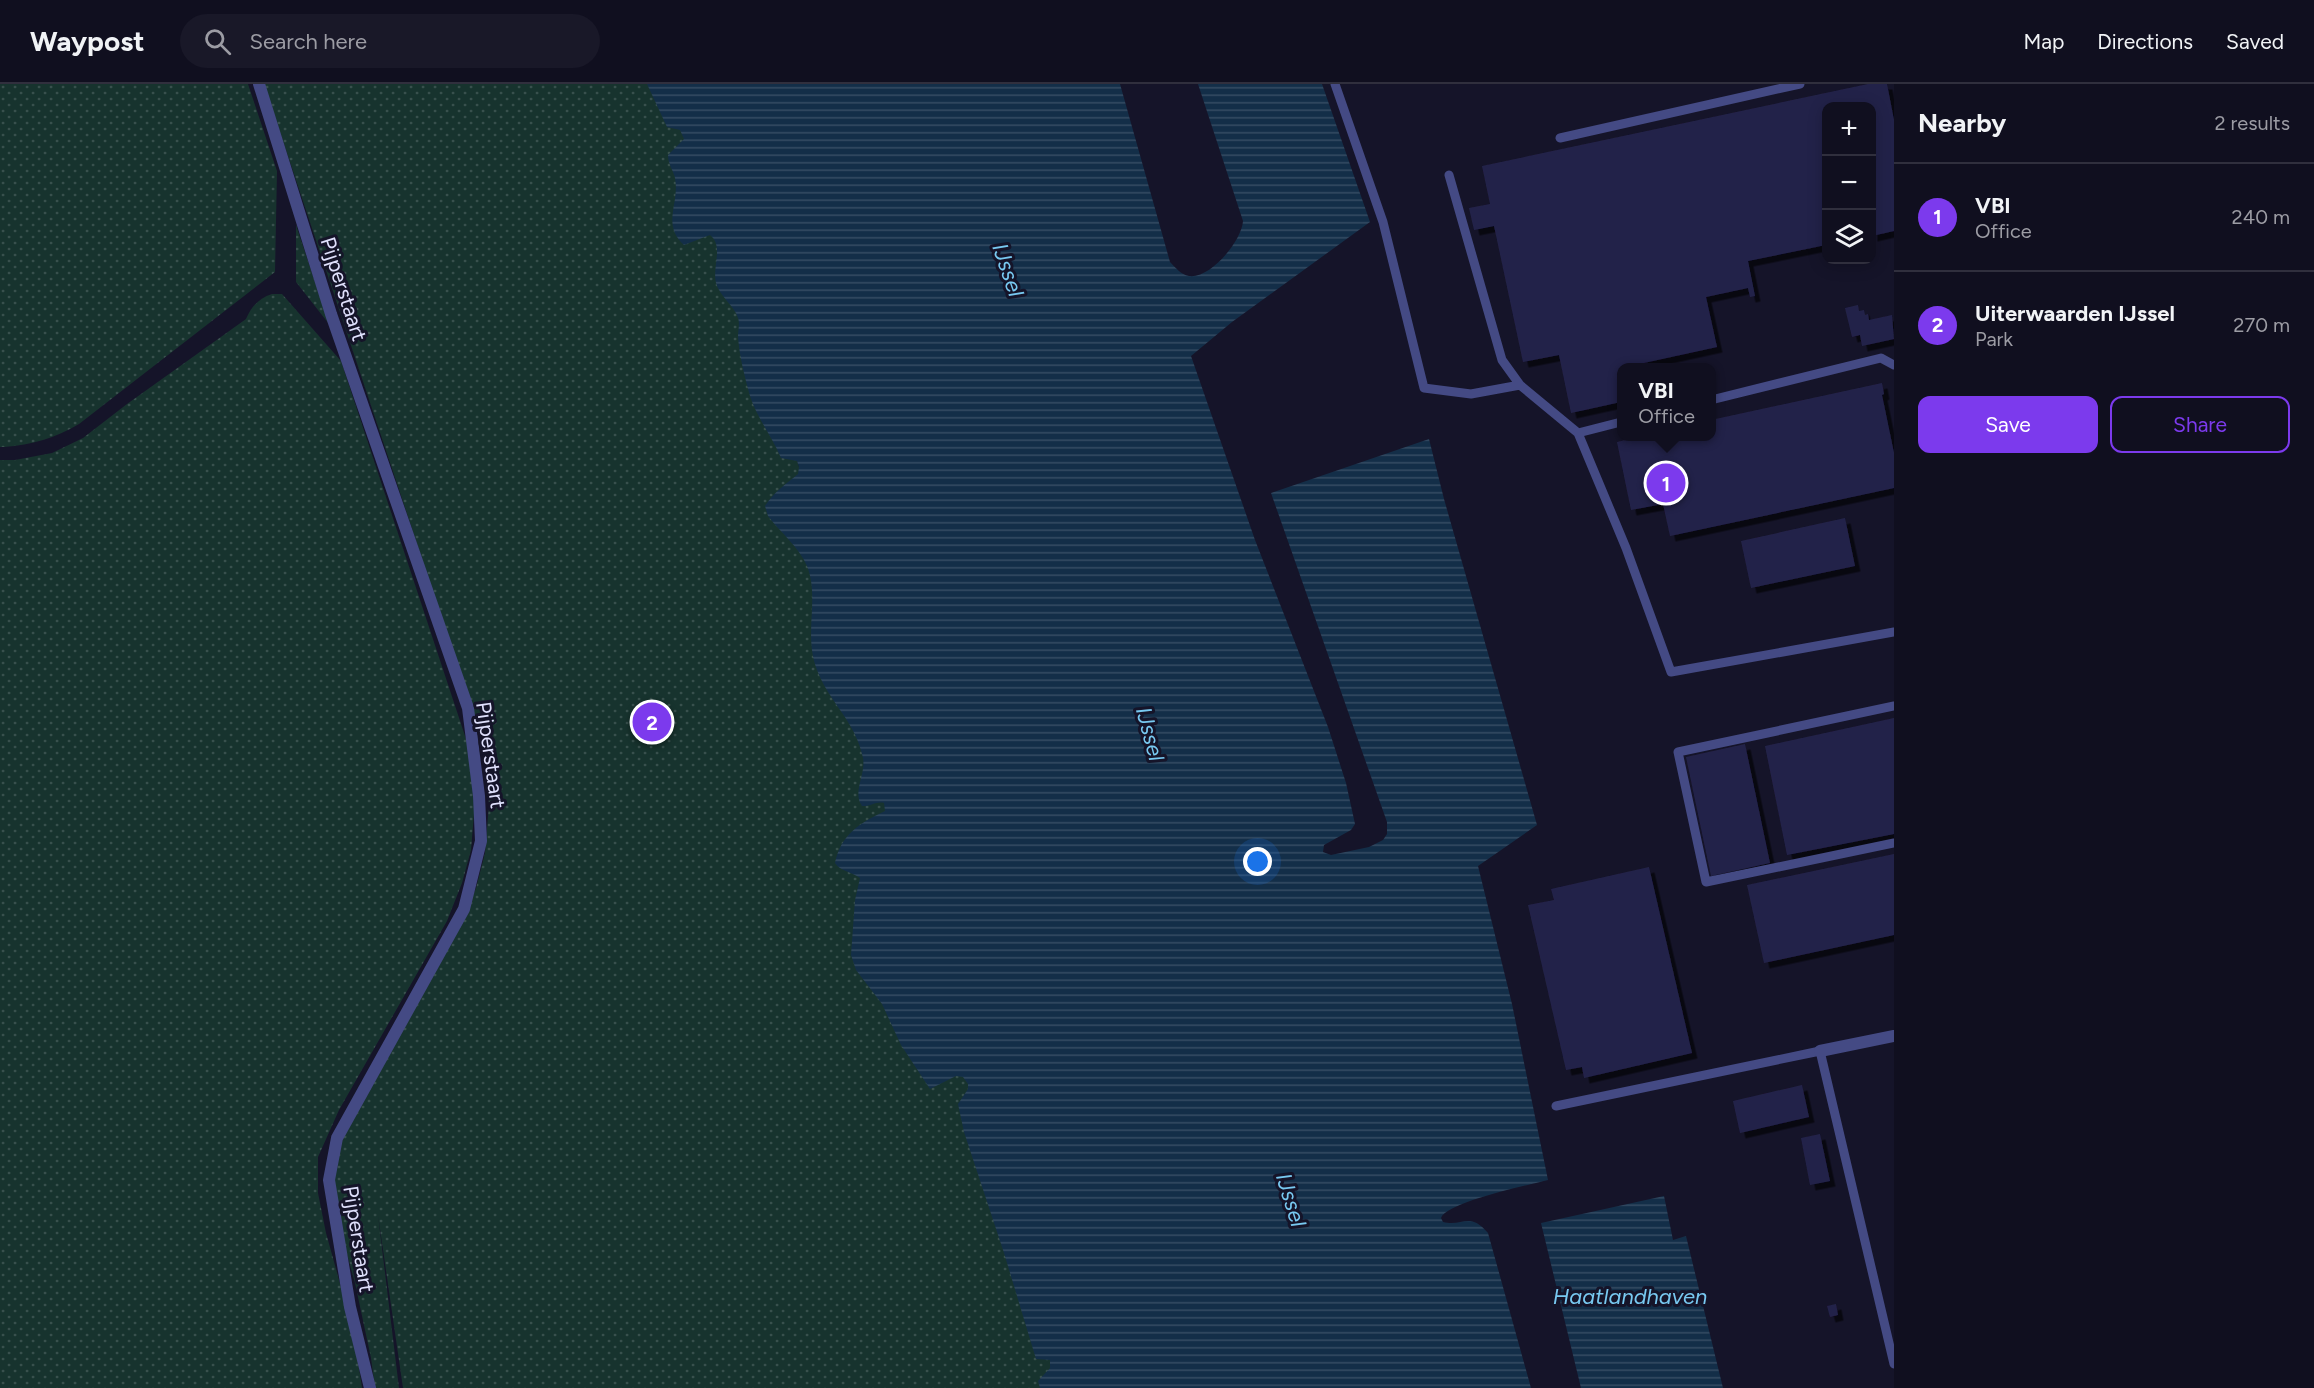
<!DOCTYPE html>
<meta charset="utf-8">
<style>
:root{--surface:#100f1f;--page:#191828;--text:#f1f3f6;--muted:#9c9ca4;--line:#302f3d;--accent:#7c3aed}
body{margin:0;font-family:Figtree,sans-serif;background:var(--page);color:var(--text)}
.controls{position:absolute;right:18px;top:18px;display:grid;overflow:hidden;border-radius:12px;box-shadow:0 3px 15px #0003}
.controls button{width:54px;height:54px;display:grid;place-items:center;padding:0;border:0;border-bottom:2px solid var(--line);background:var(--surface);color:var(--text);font:30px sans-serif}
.you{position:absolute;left:1258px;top:778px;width:21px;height:21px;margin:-15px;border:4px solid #fff;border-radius:50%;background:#1a73e8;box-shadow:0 0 0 9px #1a73e833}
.badge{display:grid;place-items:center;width:39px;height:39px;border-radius:50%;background:var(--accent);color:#fff;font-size:20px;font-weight:700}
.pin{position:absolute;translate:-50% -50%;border:3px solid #fff;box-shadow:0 2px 6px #0006}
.popup{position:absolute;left:1617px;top:279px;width:99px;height:78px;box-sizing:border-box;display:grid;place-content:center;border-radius:12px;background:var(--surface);filter:drop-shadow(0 2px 4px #0005);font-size:20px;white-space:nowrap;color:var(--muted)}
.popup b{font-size:22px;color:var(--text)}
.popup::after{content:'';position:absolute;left:50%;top:100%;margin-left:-12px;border:12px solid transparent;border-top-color:var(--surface)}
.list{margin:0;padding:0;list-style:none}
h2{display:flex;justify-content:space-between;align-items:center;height:78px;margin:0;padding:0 24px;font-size:26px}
h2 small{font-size:20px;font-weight:400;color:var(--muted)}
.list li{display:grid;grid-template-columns:39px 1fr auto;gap:18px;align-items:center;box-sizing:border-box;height:108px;padding:0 24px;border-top:2px solid var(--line)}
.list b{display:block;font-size:22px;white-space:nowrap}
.list p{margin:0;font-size:20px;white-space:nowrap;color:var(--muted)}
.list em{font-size:20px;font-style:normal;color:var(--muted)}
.actions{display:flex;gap:12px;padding:18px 24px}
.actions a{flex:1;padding:14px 0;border:2px solid var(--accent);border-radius:12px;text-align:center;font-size:21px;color:var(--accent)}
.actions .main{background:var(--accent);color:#fff}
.icon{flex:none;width:33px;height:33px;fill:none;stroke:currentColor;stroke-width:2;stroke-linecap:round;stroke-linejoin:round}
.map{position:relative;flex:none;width:1894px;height:1304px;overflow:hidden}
header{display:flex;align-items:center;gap:36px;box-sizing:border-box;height:84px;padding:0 30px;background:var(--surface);border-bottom:2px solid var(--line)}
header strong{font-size:28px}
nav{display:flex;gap:33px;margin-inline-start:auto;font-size:21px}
.search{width:420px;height:54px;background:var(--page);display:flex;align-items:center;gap:15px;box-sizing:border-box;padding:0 21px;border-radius:33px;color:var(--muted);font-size:22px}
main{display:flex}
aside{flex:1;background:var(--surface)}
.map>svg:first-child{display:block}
.green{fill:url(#green-dots)}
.water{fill:url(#water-rules)}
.building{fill:#242249;filter:url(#shadow)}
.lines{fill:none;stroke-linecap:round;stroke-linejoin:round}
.service{stroke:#444a84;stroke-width:9}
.minor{stroke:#444a84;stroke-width:12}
.labels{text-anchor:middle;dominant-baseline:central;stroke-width:6;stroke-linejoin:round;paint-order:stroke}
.street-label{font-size:21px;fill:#dfe0fc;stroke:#151429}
.water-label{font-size:22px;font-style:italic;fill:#78c9f1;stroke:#151429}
</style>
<header>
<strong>Waypost</strong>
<div class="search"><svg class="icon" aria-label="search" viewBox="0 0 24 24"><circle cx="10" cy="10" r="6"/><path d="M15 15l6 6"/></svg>Search here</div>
<nav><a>Map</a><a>Directions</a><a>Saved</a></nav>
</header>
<main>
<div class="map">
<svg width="1894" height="1304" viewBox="0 0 1894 1304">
<defs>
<pattern id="green-dots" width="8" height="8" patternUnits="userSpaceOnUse" patternTransform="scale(1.5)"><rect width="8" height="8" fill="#17332e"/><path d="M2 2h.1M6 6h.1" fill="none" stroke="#38504d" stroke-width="1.8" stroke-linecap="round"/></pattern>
<pattern id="water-rules" width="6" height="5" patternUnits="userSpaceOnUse" patternTransform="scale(1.5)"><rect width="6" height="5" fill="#132e48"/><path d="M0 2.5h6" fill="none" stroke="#354c63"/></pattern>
<filter id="shadow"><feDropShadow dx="5.5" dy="5.5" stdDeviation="0" flood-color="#0009"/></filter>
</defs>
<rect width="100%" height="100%" fill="#151429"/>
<path class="green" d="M0,0H248L277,87L275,188L79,340C55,354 32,361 4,363H0Z
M264,0H681L799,383L1060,1304H403L378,1131L399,1304H375L371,1274L355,1199L340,1145L332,1076L351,1034L460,843L476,804L485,769L489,720L483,658Z
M296,141L329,240L296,198Z
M272,210H282L341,277L468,661L475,718L471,766L462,799L447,837L339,1026L318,1073V1109L326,1149L341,1203L358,1277L362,1304H0V376H15L52,369L83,354L127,320L246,235C251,223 259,214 272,210Z"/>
<path class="water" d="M647,0H1120L1170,178C1175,183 1181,191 1189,192C1211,195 1242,156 1243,137L1198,0H1322L1370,138L1232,238L1191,272L1255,456L1328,643L1346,699L1355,740L1351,746L1324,761L1323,768L1331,771L1369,763L1383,756L1387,750V738L1271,409L1429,355L1444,415L1537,741L1478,782L1512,920L1548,1096C1529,1101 1447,1118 1441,1134L1443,1138C1463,1143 1469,1127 1488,1149L1531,1304H1040L1038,1297L1050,1284V1276L1036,1275L1004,1169L964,1048L958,1020L968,1005V1000L963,993L956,992L930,1005L901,961L882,920L856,886L851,871L855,816L860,794C852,788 840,787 835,779C841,750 860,739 885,727L884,719C876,717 870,723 862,722C852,708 866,691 863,674C856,638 829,618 817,586C803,550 820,515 807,482C799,463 780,448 768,432L765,422C774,408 786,400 798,390L799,383L797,377L781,374C772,352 757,334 750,312C745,294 739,271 738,252C738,247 740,239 738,234C734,221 720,213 716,199C712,183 724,162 710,151L684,161C661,140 680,120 675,94C673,86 668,80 668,71L684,55L680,46L667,43Z
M1664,1112L1673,1156L1686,1152L1723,1304H1581L1541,1139Z"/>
<path class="building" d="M1868,0H1887L1894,36V147L1872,152V22H1826V161L1748,177L1755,212L1750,213L1748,204L1706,213L1717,263L1621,284V318L1571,329L1559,271L1523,278L1494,142L1474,146L1469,124L1490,120L1482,82Z
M1858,221L1859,227L1864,226L1865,231L1868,230L1869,236L1892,231L1894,255L1862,262L1860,251L1852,253L1845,224Z
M1882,299L1884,310L1882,311L1894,369V404L1670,452L1663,420L1631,426L1617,358L1641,352H1711V336Z
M1845,434L1855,482L1751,504L1741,457Z
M1894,634V750L1787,771L1765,662Z
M1745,660L1770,779L1711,792L1686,673Z
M1894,770V851L1764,879L1747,801Z
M1649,783L1692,969L1584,994L1582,983L1566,986L1528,821L1554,816L1551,805Z
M1802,1001L1809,1033L1740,1049L1733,1017Z
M1820,1050L1830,1097L1810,1101L1801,1054Z
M1836,1220L1838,1231L1830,1233L1827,1222Z"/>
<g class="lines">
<path class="service" d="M1335,0L1383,138L1424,304L1471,310L1520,301
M1560,54L1800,0
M1449,91L1502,276L1520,301L1578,349L1626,464L1671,588L1894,548
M1711,316L1881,274L1894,281
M1578,349L1621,338
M1894,622L1678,668L1706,798L1894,759
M1556,1022L1820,967L1894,1280"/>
<path class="minor" d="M259,0L331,230L468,624L479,712L481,757L464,825L337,1054L329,1096L350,1223L370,1304
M1820,967L1894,952"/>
</g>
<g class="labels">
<g class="street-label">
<text transform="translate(344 205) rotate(72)">Pijperstaart</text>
<text transform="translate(491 671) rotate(82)">Pijperstaart</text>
<text transform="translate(359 1155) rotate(81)">Pijperstaart</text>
</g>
<g class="water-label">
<text transform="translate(1008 186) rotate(71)">IJssel</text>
<text transform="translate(1150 650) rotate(75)">IJssel</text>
<text transform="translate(1291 1116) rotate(73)">IJssel</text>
<text x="1630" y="1212">Haatlandhaven</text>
</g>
</g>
</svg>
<div class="controls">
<button>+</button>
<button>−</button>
<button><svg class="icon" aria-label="layers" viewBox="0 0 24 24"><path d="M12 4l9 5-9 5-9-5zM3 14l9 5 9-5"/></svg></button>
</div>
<div class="you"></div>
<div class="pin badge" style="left:1666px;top:399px">1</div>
<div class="popup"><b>VBI</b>Office</div>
<div class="pin badge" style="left:652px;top:638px">2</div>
</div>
<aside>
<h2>Nearby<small>2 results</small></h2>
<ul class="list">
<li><span class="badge">1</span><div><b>VBI</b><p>Office</p></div><em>240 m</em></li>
<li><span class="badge">2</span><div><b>Uiterwaarden IJssel</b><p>Park</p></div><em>270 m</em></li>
</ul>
<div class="actions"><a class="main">Save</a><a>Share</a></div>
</aside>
</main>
